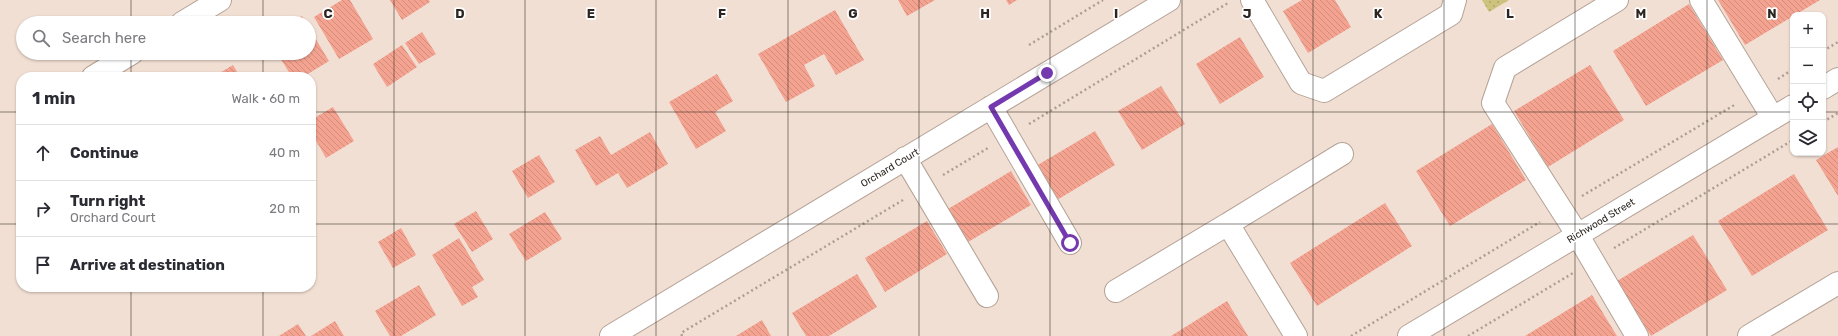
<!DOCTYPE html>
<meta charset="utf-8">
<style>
:root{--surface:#fff;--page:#f7f7f7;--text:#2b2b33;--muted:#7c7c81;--line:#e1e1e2}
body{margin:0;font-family:Rubik,sans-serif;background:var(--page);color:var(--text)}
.controls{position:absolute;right:12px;top:12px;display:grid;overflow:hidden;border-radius:8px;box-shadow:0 1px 3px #0004}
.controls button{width:36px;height:36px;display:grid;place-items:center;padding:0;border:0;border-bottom:1px solid var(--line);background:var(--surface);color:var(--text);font:20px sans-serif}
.stop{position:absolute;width:12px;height:12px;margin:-9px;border:3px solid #7439af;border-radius:50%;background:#fff}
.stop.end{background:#7439af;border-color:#fff;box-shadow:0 1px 4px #0008}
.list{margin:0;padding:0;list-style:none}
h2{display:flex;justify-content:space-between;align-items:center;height:52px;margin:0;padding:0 16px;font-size:17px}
h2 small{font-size:13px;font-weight:400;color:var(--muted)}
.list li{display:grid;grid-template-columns:26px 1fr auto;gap:12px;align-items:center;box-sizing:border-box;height:56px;padding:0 16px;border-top:1px solid var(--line)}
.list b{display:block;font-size:15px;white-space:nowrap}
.list p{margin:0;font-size:13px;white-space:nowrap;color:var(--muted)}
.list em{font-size:13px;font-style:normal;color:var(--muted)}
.icon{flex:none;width:22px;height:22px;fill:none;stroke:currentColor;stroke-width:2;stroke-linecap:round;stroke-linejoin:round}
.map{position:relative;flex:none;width:1838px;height:336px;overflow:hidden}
.search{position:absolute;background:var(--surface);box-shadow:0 1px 3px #0004;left:16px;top:16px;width:300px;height:44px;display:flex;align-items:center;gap:10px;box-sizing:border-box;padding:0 14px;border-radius:22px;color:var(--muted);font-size:15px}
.panel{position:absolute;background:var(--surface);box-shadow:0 1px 3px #0004;left:16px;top:72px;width:300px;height:220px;border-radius:16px}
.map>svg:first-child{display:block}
.grass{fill:url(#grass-dots)}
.building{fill:url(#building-back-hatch)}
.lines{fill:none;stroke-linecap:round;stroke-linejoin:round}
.minor-casing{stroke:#b4a296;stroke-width:24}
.path{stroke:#ad9e95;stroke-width:2.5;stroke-dasharray:2 3;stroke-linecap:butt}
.minor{stroke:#fff;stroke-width:22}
.route{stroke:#7439af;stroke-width:5}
.grid{fill:none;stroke:#2b241f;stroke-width:1;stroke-opacity:0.55}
.labels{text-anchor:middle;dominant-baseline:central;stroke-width:3.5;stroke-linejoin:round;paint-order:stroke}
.street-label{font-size:10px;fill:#2b241f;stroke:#fff}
.grid-label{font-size:13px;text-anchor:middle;font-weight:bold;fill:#2b241f;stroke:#fff;stroke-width:3.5;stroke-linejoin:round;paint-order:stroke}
</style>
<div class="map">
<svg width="1838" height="336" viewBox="0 0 1838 336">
<defs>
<pattern id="grass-dots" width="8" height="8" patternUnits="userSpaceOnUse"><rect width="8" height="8" fill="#cec27f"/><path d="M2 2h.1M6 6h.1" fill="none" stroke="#b1a76d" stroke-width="1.8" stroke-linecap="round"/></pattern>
<pattern id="building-back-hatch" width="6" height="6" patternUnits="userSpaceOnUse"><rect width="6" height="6" fill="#f4a391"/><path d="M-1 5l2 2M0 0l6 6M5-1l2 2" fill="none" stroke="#d18c7d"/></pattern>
</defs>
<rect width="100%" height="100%" fill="#f2dfd3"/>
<path class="grass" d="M1482,0H1509L1489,12Z"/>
<path class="building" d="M342,0H350L373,39L339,59L314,17Z
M390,0H429L430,2L402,20Z
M898,0H935L907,16Z
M1006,0H1017L1009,5Z
M1302,0H1335L1351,27L1308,53L1283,11Z
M1718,0H1820L1745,45Z
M1689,4L1723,60L1646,106L1613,51Z
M835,10L864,60L836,75L824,54L804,65L815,86L786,102L758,54Z
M302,16L306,23H290Z
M309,28L329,61L303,77H292L277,53H309Z
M422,32L436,54L419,64L405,43Z
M1240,37L1264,77L1220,104L1196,64Z
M402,45L417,67L387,87L373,64Z
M233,65L240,77H213Z
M1590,65L1624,120L1548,167L1514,111Z
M717,74L733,101L715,112L726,131L696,149L669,102Z
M1161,86L1185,124L1142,150L1118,111Z
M333,107L354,141L326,158L311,132V120Z
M1492,124L1526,180L1450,226L1416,171Z
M1095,131L1115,165L1052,203L1031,169Z
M650,132L668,164L627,188L618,173L596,186L575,150L600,136L611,155Z
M1838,147V196L1816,160Z
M539,155L555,182L528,198L512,171Z
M1011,171L1031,205L968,242L948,209Z
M1794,174L1828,230L1752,276L1718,221Z
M1385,203L1412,246L1317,306L1290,263Z
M476,211L493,239L472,252L454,224Z
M545,212L562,239L526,261L509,234Z
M927,221L947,254L885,292L865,258Z
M401,228L416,255L393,268L378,242Z
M1693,235L1727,290L1651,336L1617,281Z
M459,238L484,280L472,287L478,297L462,306L432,255Z
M857,274L877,307L829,336H806L792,313Z
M419,285L436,315L401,336H390L375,311Z
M1592,295L1617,336H1525Z
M1227,301L1248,336H1171Z
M762,320L771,336H736Z
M335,321L344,336H311Z
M298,324L306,336H279Z"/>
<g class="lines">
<defs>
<path id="minor" d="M1252,0L1301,83L1324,91L1451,14L1455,0
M1617,0L1505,68L1493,103L1577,234L1637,336
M1701,0L1773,118
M182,23L220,0
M93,77L132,53
M1823,88L1838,79
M991,107L1070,243
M905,158L987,296
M1228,224L1342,154
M1116,291L1228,224L1296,336
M611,336L1169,0
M1409,336L1793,106
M1749,336L1838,283"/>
</defs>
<use href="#minor" class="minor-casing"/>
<path class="path" d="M1029,45L1103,0
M1823,51L1838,42
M1778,79L1793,69
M1823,122L1838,113
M1029,124L1228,3
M943,175L988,148
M1582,196L1736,104
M1614,248L1793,140
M682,336L681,333L903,200
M1351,336L1540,222
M1468,336L1573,273"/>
<use href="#minor" class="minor"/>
</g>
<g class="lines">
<path class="route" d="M1047,73L991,107L1070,243"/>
</g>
<path class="grid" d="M131,0V23M263,0V23M394,0V336M525,0V336M656,0V336M788,0V336M919,0V336M1050,0V336M1182,0V336M1313,0V336M1444,0V336M1575,0V336M1707,0V336M131,53V77M263,53V77M0,112H21M311,112H1793M1823,112H1838M0,224H21M311,224H1838M131,287V336M263,287V336"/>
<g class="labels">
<g class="street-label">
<text transform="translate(890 168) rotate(-31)">Orchard Court</text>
<text transform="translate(1601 221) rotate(-31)">Richwood Street</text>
</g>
</g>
<g class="grid-label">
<text x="328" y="18">C</text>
<text x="460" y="18">D</text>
<text x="591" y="18">E</text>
<text x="722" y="18">F</text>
<text x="853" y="18">G</text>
<text x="985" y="18">H</text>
<text x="1116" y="18">I</text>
<text x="1247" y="18">J</text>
<text x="1378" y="18">K</text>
<text x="1510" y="18">L</text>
<text x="1641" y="18">M</text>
<text x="1772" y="18">N</text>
</g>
</svg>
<div class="controls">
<button>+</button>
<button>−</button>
<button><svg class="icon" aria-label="locate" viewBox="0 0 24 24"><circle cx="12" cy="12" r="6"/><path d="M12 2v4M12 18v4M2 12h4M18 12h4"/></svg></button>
<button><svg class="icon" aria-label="layers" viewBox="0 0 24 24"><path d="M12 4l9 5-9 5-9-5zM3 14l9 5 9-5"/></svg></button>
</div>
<div class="stop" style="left:1070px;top:243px"></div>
<div class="stop end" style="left:1047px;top:73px"></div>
<div class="search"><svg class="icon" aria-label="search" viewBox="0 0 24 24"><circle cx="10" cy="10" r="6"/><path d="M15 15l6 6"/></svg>Search here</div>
<section class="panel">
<h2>1 min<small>Walk · 60 m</small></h2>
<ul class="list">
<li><svg class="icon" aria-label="ahead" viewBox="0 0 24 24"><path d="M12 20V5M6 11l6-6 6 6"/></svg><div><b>Continue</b></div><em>40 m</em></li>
<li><svg class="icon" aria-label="right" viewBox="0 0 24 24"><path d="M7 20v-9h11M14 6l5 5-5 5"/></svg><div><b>Turn right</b><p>Orchard Court</p></div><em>20 m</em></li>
<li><svg class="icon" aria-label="arrive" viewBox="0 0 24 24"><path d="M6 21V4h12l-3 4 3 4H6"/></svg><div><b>Arrive at destination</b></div></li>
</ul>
</section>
</div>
